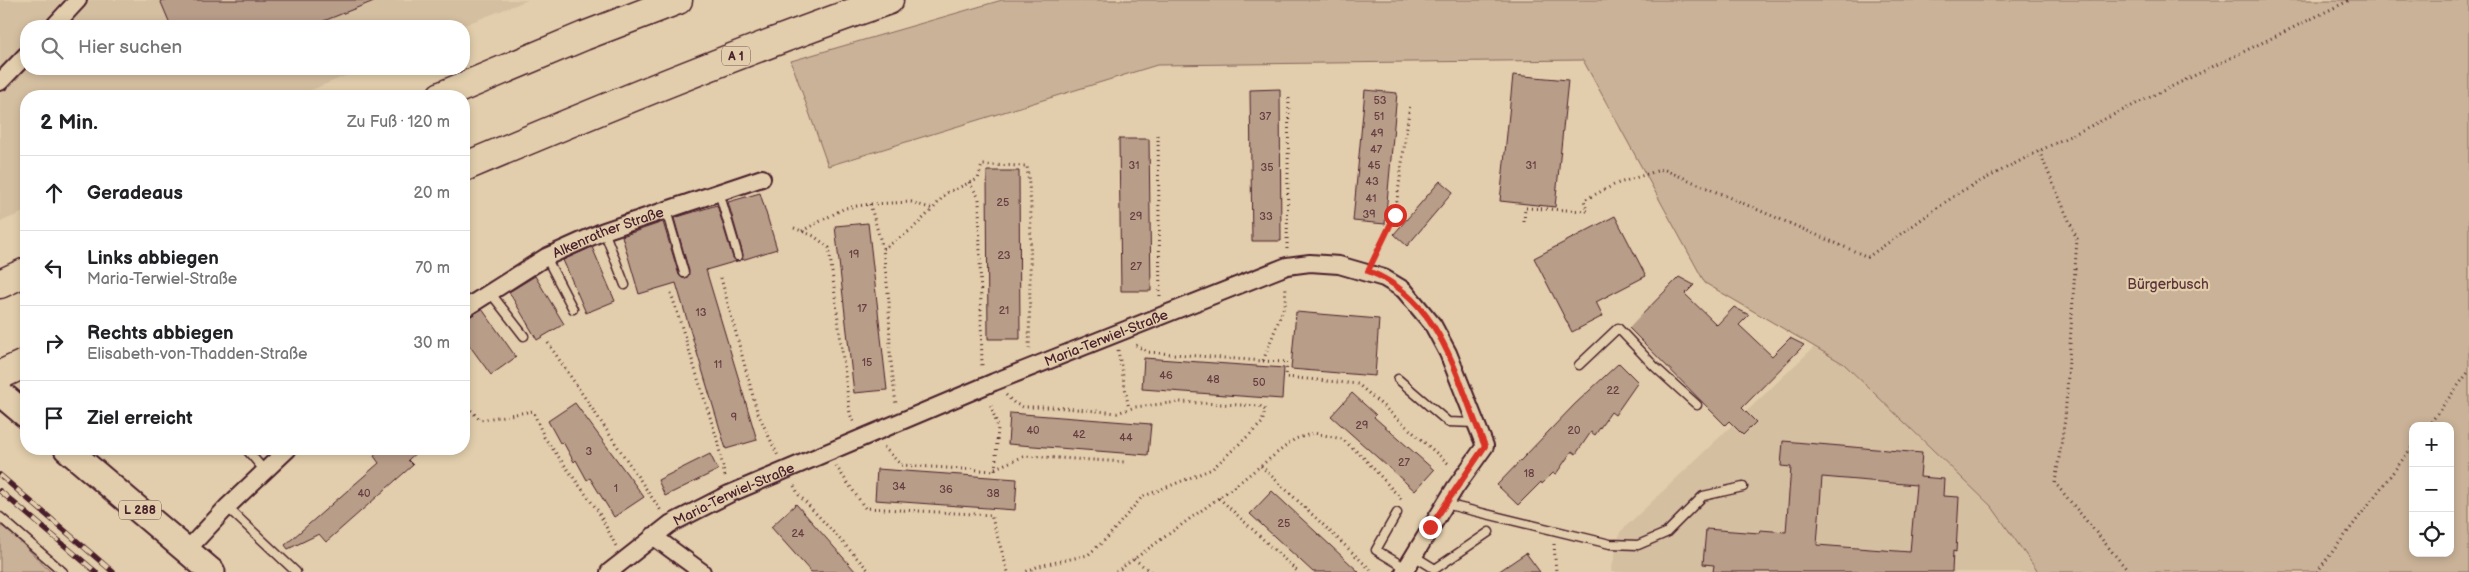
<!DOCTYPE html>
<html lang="de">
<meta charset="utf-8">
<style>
:root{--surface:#fff;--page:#f6f6f6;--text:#202124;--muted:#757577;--line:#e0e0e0}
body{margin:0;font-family:"Balsamiq Sans",sans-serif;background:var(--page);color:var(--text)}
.controls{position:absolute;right:15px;bottom:15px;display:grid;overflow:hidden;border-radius:10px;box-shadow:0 2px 8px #0003}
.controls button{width:45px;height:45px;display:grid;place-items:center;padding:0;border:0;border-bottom:1px solid var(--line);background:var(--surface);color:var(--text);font:25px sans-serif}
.stop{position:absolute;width:15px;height:15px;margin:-11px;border:4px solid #d93025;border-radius:50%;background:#fff}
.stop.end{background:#d93025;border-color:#fff;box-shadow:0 1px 5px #0008}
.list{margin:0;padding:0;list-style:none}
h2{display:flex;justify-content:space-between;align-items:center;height:65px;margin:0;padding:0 20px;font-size:21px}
h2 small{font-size:16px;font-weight:400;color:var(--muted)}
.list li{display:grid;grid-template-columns:32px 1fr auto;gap:15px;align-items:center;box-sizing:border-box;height:75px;padding:0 20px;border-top:1px solid var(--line)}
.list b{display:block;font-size:19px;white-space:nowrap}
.list p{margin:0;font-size:16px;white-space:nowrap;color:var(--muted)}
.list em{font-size:16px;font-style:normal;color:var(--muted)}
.icon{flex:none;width:28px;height:28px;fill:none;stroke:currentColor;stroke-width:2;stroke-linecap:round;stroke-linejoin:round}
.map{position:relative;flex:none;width:2469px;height:572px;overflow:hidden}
.search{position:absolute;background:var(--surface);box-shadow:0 2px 8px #0003;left:20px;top:20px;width:450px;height:55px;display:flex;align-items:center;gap:12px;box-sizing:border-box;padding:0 18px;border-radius:20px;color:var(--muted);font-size:19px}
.panel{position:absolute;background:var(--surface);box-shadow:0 2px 8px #0003;left:20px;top:90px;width:450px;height:365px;border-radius:20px}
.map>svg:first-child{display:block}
.built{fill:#d5bfa1}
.green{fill:#c9b297;stroke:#8a6861;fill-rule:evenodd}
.building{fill:#b89d88;stroke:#4a1f2b;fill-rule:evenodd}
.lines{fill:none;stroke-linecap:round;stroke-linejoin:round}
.service-casing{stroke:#4a1f2b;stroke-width:11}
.minor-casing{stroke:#4a1f2b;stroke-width:20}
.primary-casing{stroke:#4a1f2b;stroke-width:29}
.motorway-casing{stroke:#4a1f2b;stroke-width:31}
.path{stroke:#4a1f2b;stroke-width:3;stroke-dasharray:1 4;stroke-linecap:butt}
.service{stroke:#e2ceac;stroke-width:8}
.minor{stroke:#e2ceac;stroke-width:16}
.primary{stroke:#e2ceac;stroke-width:25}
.motorway{stroke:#e2ceac;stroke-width:28}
.rail-casing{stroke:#4a1f2b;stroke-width:5.5}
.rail{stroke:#e2ceac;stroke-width:4;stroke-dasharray:11;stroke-linecap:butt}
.route{stroke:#d93025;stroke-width:6}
.labels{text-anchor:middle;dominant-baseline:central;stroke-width:4.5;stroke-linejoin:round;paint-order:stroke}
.number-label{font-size:11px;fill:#663e42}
.shield{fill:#e2ceac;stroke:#785452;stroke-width:1}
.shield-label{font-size:12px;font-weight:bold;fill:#4a1f2b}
.street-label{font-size:14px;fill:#4a1f2b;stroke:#e2ceac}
.park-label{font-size:14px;fill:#5d353b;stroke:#e2ceac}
</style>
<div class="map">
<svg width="2469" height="572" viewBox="0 0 2469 572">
<rect width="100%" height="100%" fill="#e2ceac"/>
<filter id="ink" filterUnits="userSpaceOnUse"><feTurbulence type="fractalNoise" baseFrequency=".02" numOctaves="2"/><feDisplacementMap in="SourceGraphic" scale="10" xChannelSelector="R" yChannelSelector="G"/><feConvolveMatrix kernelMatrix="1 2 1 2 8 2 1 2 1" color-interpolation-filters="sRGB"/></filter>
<g filter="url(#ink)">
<path class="built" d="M0,0H528L462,26H26V69H362L297,96H26V211L0,222Z
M1814,347L1844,364L1992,507L2038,572H1611L1620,532Z"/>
<path class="green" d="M1002,0H2469V572H2038L1992,507L1844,364L1705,283L1583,60L1157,65L828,166L791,61ZM2413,426H2450V553H2413Z
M0,525C20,538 34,557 51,572H0Z"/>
<path class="building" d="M160,0H374V1L311,26H171Z
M1513,75L1568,80L1555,207L1500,201Z
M1280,89L1281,241H1252L1250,90Z
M1365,90L1397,93L1385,224L1353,221Z
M1119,139H1149L1151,291H1121Z
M987,171H1019L1020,339H988Z
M1440,181L1453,192L1407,246L1394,234Z
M760,193L777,249L742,260L743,254L728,202Z
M717,205L733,258L737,261L706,270L757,440L726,449L676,283L639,294L622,236L663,222L679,275L682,278H686L689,271L674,218Z
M1615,216L1646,276L1596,302L1603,316L1572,332L1534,258Z
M868,223L887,390L854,393L835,226Z
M592,247L615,301L586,313L563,260Z
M535,276L564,324L537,340L509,292Z
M1679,277L1694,285L1685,294L1717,325L1734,307L1749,315L1739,325L1772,356L1790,338L1804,345L1742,408L1756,422L1743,435L1729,421L1725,425L1629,328Z
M482,309L516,357L491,375L464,338V320Z
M1296,312L1379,319L1375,376L1291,369Z
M1144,358L1284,368L1282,399L1142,389Z
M1619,363L1638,382L1615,415L1611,412L1595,435L1591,432L1576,454L1572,451L1556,474L1553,473L1542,484L1541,482L1518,505L1497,485L1575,404Z
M1352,393L1376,415L1374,417L1434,470L1415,491L1331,416Z
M575,403L644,497L614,517L590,478L587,480L576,460L574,462L563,442L560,443L548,421Z
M1010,413L1151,424L1148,455L1008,444Z
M1783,441L1922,453L1920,477L1944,479L1943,496L1959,497L1956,552L1953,551L1952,572H1713L1714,565L1703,564L1706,529L1759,533L1760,530L1786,532L1791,467L1781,466ZM1822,477L1916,485L1910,552L1817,545Z
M383,449H420L408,460L413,465L326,542L319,534L288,549L285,545L379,463L374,456Z
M710,454L718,470L665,496L658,480Z
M877,469L1017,479L1015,510L875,500Z
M1272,491L1317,533L1359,572H1313L1250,514Z
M796,504L856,572H811L771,527Z
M1526,553L1540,572H1498Z"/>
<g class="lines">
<defs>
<path id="service" d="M719,192L738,256
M666,210L684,273
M604,231L625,285
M546,257L573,309
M489,291L524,336
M1579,365L1618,328L1655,367L1697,405
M1398,379L1448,422L1475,423
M246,449L265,471
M1445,504L1610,544L1638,545L1666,533L1703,496L1743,487
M227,507L296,572
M1397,513L1376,550L1406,568
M0,517L63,572
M1414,556L1435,569L1489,532"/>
<g id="minor">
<path d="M54,26L78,0"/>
<path d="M0,82L26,55"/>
<path id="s1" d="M464,309L546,257L604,231L762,178"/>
<path d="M653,536L702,572"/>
<path d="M187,550L227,507L288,449"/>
<path id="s2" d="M609,572L670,524L729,494L994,382L1287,266L1310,263L1339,265L1384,278L1404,290L1433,325L1448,353L1485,446L1455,488L1404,572"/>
</g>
<path id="primary" d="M0,393L26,415
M67,449L212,572"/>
<path id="motorway" d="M441,96L584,36L678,0
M464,167C604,108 745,50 889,0
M0,284L26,272
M0,375L26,363"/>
</defs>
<use href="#service" class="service-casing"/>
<use href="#minor" class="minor-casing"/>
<use href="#primary" class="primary-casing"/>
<use href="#motorway" class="motorway-casing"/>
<path class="path" d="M1158,135L1160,299
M2039,151L2077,239L2065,419L2055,483L2129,572
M969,182L979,198L982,369
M870,204L883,249L889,301L890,353L896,405
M1524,222L1525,208L1587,211L1584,200L1616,184L1663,169L1868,257L1960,192L2039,151L2350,0
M794,228L814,236L829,248L850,414L854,423
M802,231L845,208L870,204L911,202L933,209L946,193L978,179L982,165L1027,166L1031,204L1029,351
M883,249L911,230L933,209
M1287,249L1289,94
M1374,257L1395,215L1410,104
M721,278L757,411L778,456
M671,293L717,439L725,477
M548,343L661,511
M1136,345L1147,352L1263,361L1285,304L1286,285
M1118,350L1129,409
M1263,361L1287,362L1286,377L1358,384L1450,465
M1006,395L1014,403L1023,407H1055L1117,413L1135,407L1179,402L1260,406L1265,410L1262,423L1212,469L1142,497L1106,539L1088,555L1039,566L1025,572
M464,403L480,420L533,411L544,437L598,511L616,546
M2428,426L2469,371
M884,447L901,465L995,471L998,427L990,403
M836,466L865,508L991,515L1008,572
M1261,466L1373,572
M995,468L1025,456L1125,462
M794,486L799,495L870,572
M1219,498L1298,572
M1554,544L1556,572
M1134,559L1151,572
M1116,572L1227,492L1295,439L1314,433L1342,439L1363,457L1402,500
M2317,572L2413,446"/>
<use href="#service" class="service"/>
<use href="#minor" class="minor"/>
<use href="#primary" class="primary"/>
<use href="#motorway" class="motorway"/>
<defs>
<path id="rail" d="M0,475L113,572
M0,491L96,572"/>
</defs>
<use href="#rail" class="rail-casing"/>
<use href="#rail" class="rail"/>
</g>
</g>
<g class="lines" filter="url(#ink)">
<path class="route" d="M1395,215L1368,271C1443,300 1456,379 1485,446L1430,527"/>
</g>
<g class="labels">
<g class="number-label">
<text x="1380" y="100">53</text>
<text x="1265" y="116">37</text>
<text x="1379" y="116">51</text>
<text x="1377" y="133">49</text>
<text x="1376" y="149">47</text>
<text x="1134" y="165">31</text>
<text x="1374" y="165">45</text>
<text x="1531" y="165">31</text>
<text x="1267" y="167">35</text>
<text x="1372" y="181">43</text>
<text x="1371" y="198">41</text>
<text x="1003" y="202">25</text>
<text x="1369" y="214">39</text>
<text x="1136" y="216">29</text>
<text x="1266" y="216">33</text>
<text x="854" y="254">19</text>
<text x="1004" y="255">23</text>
<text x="1136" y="266">27</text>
<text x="862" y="308">17</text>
<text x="1004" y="310">21</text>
<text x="701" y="312">13</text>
<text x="867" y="362">15</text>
<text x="718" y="364">11</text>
<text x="1166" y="375">46</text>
<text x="1213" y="379">48</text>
<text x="1259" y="382">50</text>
<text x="1613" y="390">22</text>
<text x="734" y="417">9</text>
<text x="1362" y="425">29</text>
<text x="1033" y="430">40</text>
<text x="1574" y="430">20</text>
<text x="1079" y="434">42</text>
<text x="1126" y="437">44</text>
<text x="589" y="451">3</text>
<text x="1404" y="462">27</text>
<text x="1529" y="473">18</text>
<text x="899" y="486">34</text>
<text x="616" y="488">1</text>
<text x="946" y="489">36</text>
<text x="364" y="493">40</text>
<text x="993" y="493">38</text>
<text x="1284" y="523">25</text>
<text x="798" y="533">24</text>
</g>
<g class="shield">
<rect x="722" y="46.5" width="28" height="19" rx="4"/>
<rect x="119" y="500.5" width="42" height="19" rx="4"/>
</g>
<g class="shield-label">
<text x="736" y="56">A 1</text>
<text x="140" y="510">L 288</text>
</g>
<g class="street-label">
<text stroke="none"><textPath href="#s1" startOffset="164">Alkenrather Straße</textPath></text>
<text stroke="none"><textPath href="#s2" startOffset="552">Maria-Terwiel-Straße</textPath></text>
<text stroke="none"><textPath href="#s2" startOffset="148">Maria-Terwiel-Straße</textPath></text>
</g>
<g class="park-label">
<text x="2168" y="284">Bürgerbusch</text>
</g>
</g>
</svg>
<div class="controls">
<button>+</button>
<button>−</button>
<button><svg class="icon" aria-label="locate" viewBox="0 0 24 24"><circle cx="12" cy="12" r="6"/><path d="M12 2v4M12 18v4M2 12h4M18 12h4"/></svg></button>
</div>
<div class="stop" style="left:1395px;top:215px"></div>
<div class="stop end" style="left:1430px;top:527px"></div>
<div class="search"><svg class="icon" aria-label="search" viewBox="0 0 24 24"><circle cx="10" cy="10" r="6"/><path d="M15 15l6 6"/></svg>Hier suchen</div>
<section class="panel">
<h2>2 Min.<small>Zu Fuß · 120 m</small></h2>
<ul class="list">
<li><svg class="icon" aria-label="ahead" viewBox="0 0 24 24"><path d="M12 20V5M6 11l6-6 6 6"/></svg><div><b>Geradeaus</b></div><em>20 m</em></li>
<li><svg class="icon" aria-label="left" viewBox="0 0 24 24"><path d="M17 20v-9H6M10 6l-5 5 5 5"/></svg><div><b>Links abbiegen</b><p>Maria-Terwiel-Straße</p></div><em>70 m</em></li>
<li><svg class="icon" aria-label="right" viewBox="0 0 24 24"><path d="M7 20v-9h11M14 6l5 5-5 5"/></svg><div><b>Rechts abbiegen</b><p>Elisabeth-von-Thadden-Straße</p></div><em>30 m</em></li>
<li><svg class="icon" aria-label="arrive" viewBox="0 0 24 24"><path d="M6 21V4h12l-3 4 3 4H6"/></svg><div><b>Ziel erreicht</b></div></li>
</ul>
</section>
</div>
